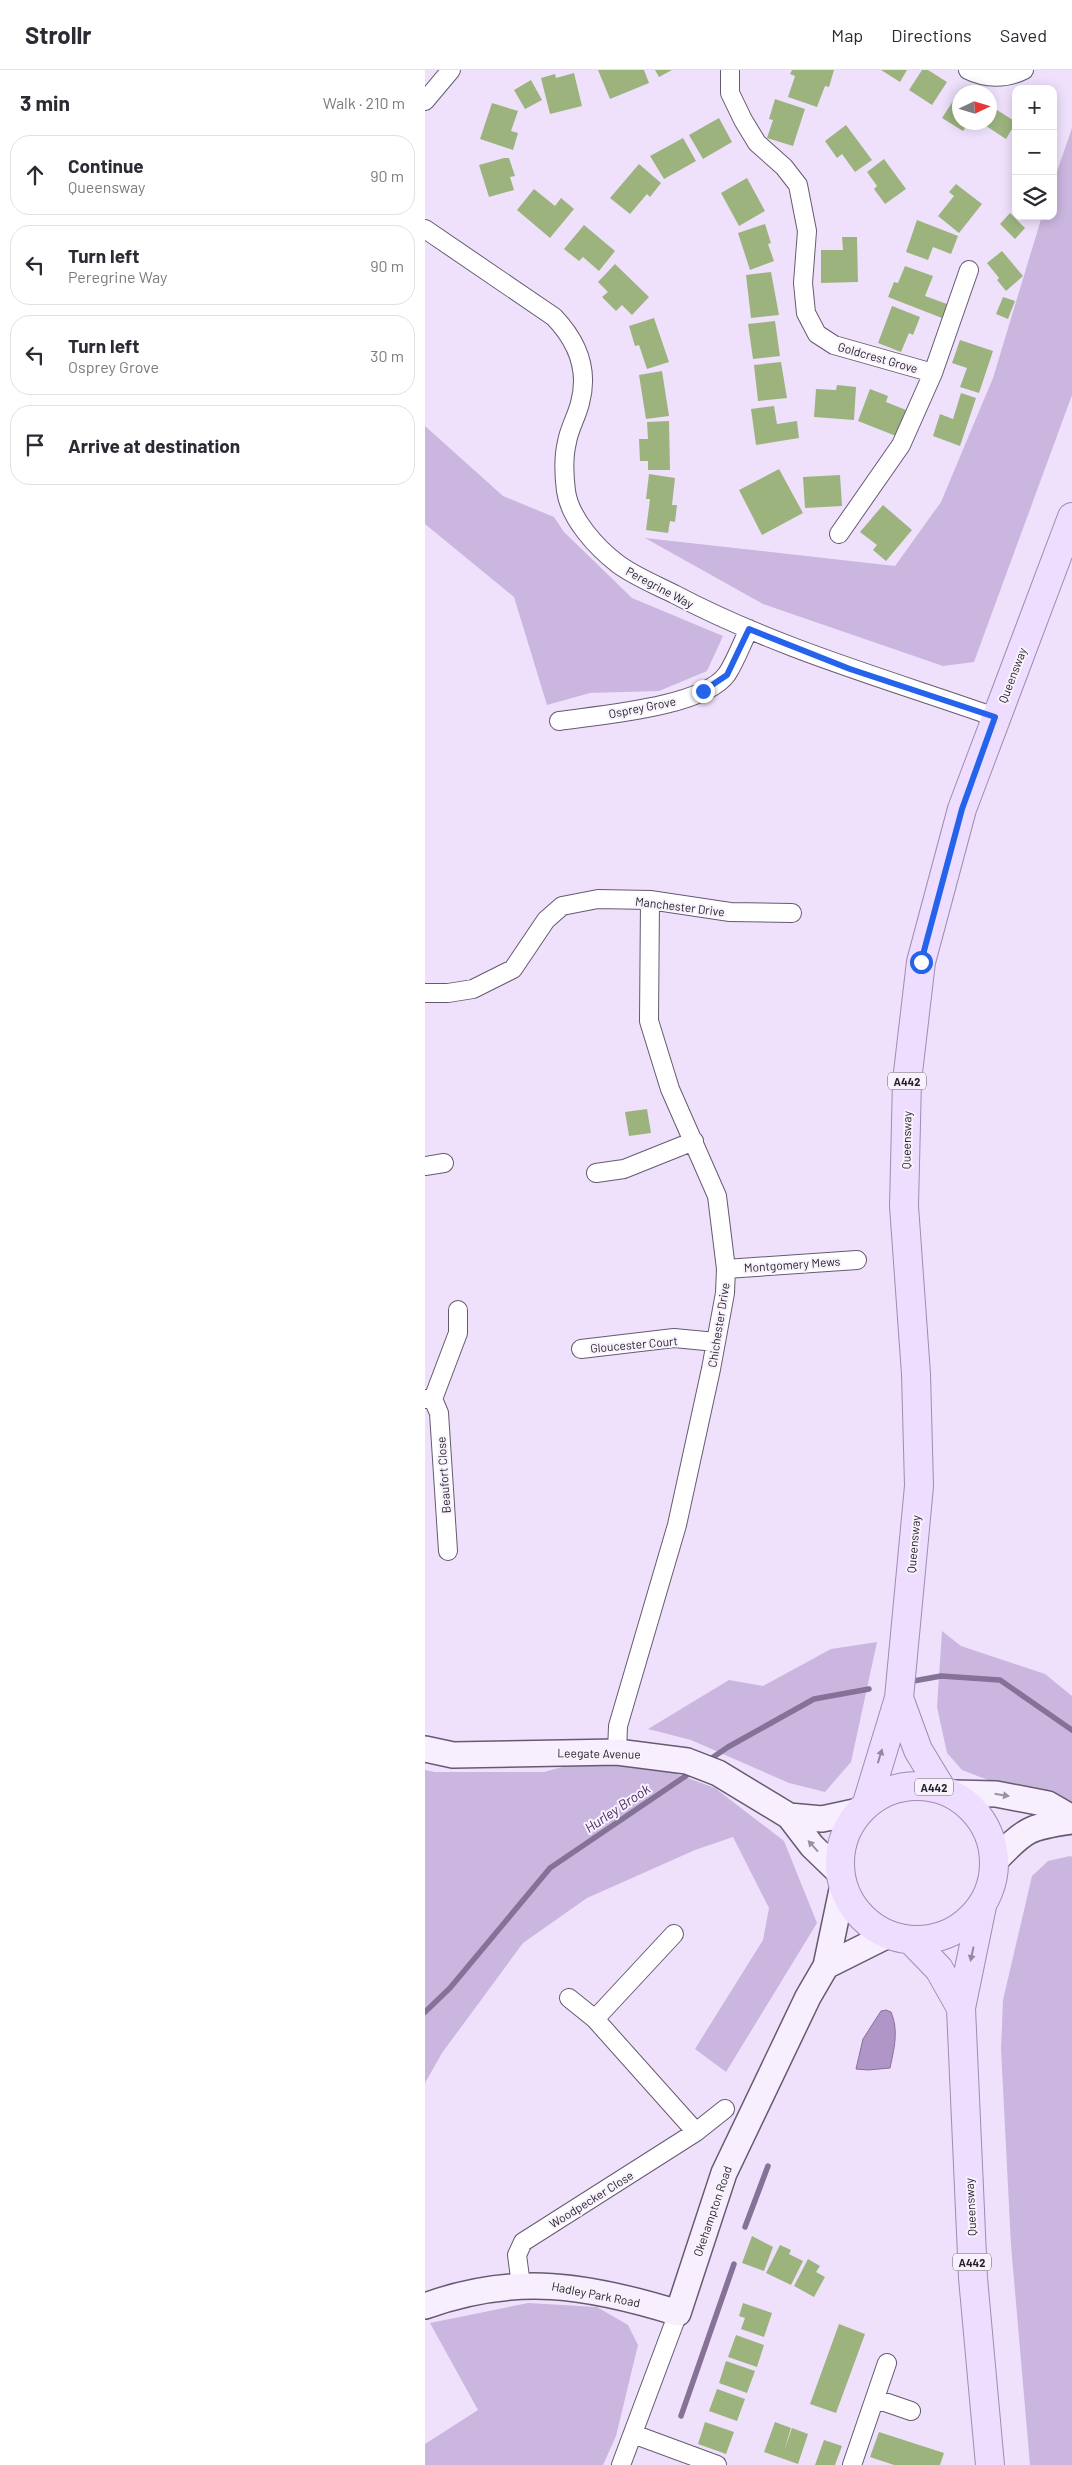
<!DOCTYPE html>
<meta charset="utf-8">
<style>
:root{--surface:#fff;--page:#f7f7f7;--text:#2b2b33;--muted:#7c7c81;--line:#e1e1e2}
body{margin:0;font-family:Barlow,sans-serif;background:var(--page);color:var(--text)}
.controls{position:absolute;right:15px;top:15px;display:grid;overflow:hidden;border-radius:10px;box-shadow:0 2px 12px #0003}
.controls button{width:45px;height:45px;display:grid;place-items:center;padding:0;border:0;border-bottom:1px solid var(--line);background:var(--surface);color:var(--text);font:25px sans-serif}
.compass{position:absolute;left:527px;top:15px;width:45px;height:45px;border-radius:50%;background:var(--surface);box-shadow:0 2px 12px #0003;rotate:86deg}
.stop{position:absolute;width:15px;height:15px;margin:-11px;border:4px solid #2563eb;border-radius:50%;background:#fff}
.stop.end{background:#2563eb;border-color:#fff;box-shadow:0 1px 5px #0008}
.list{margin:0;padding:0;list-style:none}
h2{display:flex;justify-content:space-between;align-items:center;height:65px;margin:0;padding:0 20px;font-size:21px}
h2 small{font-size:16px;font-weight:400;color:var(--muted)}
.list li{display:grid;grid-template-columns:32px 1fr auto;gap:15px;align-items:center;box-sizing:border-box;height:80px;margin:0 10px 10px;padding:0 10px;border:1px solid var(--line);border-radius:20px}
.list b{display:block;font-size:19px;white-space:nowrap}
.list p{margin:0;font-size:16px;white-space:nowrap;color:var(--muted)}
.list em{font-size:16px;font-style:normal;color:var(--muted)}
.icon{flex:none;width:28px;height:28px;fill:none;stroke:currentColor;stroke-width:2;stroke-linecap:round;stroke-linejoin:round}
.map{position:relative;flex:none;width:647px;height:2395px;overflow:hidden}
header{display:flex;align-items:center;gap:30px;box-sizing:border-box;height:70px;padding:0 25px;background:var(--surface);border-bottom:1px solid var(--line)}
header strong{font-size:24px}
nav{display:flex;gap:28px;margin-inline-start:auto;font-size:18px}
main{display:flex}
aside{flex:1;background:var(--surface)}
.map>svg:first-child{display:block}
.green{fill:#cbb6df}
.water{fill:#b096c8;stroke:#867298}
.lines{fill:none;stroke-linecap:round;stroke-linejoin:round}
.stream{stroke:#867298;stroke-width:5.5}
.building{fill:#9cb37e}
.street-casing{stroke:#665a71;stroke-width:20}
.secondary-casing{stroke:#665a71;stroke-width:28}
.primary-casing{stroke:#a08cb3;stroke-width:30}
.street{stroke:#fff;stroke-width:18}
.secondary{stroke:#f7eefe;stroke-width:25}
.primary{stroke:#eeddfe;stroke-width:28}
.oneway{fill:#93889e}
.oneway2{fill:#98919e}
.route{stroke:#2563eb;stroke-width:6}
.labels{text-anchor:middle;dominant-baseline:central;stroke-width:4;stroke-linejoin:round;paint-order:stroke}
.shield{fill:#f8f2fd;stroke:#645e69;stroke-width:1}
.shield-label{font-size:11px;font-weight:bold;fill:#241f29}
.street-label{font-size:12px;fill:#241f29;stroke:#f8f2fd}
.water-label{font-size:14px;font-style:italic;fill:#4a2764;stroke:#f8f2fd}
</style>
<header>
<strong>Strollr</strong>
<nav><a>Map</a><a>Directions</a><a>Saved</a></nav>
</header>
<main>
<aside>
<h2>3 min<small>Walk · 210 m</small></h2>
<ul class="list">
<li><svg class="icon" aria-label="ahead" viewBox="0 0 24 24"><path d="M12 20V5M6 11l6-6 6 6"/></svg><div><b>Continue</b><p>Queensway</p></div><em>90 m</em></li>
<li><svg class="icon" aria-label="left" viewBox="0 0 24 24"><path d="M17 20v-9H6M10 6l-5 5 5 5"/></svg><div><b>Turn left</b><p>Peregrine Way</p></div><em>90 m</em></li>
<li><svg class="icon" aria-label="left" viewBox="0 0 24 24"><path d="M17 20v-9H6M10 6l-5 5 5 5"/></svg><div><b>Turn left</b><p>Osprey Grove</p></div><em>30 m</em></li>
<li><svg class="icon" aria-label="arrive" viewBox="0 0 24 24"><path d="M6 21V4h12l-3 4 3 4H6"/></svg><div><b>Arrive at destination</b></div></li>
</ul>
</aside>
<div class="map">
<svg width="647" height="2395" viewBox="0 0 647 2395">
<rect width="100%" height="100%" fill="#efe1fc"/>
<path class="green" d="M647,58V325L549,592L518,596L338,534L220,468L470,496L516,432L568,308L617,146H628V113Z
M0,356L78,426L129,447L139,462L207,528L298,566L282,601L234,621L165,623L122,635L89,527L0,454Z
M517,1561L536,1576L620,1604L647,1626V1733L610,1719L563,1710L537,1700L522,1683L512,1637Z
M452,1572L426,1692L400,1722L364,1713L266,1670L223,1659L304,1610L338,1616L406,1579Z
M192,1682L290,1718L359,1771L392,1853L301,2002L270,1979L338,1870L344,1838L308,1767L270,1780L162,1828L98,1873L17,1983L0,2013V1700L10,1702H119Z
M645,1786L647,1787V2395H605L586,2175L576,1979L578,1930L607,1806L623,1791Z
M103,2233L172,2237L203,2255L213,2275L191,2366L178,2395H0V2374L53,2340L5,2253Z"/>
<path class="water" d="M461,1940L466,1942C474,1961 469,1979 465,1998L443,2000L431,1999L438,1969L456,1941Z"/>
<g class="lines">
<path class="stream" d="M483,1612L516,1606L575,1610L647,1660
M281,1692L303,1677L389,1629L444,1619
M0,1942L25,1918L125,1798L268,1701
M320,2157L343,2096
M256,2346L309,2194"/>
</g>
<path class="building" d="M173,0H219L224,13L185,29Z
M230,0H247L234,7Z
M367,0H409L404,17L400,16L392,37L363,27L370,6L365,4Z
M456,0H482L475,12Z
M497,0H503L522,12L507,35L484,20Z
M149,3L157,36L125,44L116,8L130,4L131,8Z
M106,10L117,30L100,39L89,20Z
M532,25L534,26V52H544L538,61L517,48Z
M350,29L380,39L368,76L342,68L348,50L344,49Z
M67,33L93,41L86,61L93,63L88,80L55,69Z
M564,35L591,52L581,69L555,52H564Z
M294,48L307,72L278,89L264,65Z
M421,55L447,90L430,102L417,84L412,88L400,71Z
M258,68L271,91L239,109L225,86Z
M79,88H84L90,106L85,107L89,120L64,127L54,95Z
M459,89L481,119L460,134L449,119L452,116L442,102Z
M214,94L236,113L225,127L222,124L205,144L185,128Z
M322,108L340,141L314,156L296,123Z
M531,114L557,134L534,163L513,146L529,126L524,122Z
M109,119L130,136L136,128L149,139L125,168L92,140Z
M585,143L600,158L590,169L575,154Z
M492,150L533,166L526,184L508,177L503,190L481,182Z
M340,154L346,173L343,174L349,191L325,200L313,163Z
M159,155L190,181L174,201L158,187L154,191L139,179Z
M417,167H432L433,212L396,213V180H418Z
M577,181L598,206L581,221L572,210L574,208L562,193Z
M190,194L224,227L207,245L197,235L191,241L177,227L183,222L173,212Z
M480,196L508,206L500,226L522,234L517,248L463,227L469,212L473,213Z
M346,202L354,245L326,248L321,205Z
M578,227L590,231L583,249L571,244Z
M467,236L495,247L488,265L484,263L476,282L453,273Z
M229,248L244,292L222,299L214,275L210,276L204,256Z
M350,251L355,286L328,289L323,254Z
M535,270L568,281L554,323L535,317L542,298L527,293Z
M356,292L362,328L333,331L329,295Z
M237,301L244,346L221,349L214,305Z
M412,315L431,317L429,350L389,347L391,319L411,320Z
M445,319L463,326L461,332L481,340L471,366L433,351Z
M536,323L551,328L535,376L508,366L515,344L528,349Z
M349,336L352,354L372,351L374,368L331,375L326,339Z
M244,351L245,400H223V391H215L214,369H223L222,352Z
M354,399L378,443L337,465L314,420Z
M224,404L250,408L247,435H252L250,452L245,451L243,463L221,460L225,429H221Z
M415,405L417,436L380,438L378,407Z
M458,435L487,460L461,491L448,480L452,475L435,462Z
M222,1039L226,1063L204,1066L200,1042Z
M327,2166L348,2177L339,2201L317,2193Z
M355,2175L366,2180L364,2184L378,2191L366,2215L341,2203Z
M383,2189L395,2196L391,2202L400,2207L389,2227L369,2216Z
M318,2233L347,2243L339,2267L316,2259L320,2248L314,2246Z
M414,2254L440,2264L411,2343L385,2334Z
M311,2265L339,2275L332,2297L303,2287Z
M301,2291L330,2301L322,2323L294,2313Z
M292,2319L320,2329L312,2351L284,2341Z
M280,2352L309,2362L301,2384L273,2374Z
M350,2352L366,2358L359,2381L367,2358L383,2364L373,2394L339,2382Z
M454,2362L519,2383L515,2395H469L445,2387Z
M399,2370L417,2376L410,2395H390Z"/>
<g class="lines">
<defs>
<path id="street" d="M305,0V23L318,50L332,73L359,97L373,115L382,161L378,213L381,243L392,264L409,275L508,303
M543,0C561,9 581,9 599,0
M0,31L26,0
M0,159L129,247C152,271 164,300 155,333C152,346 144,359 142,372C138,388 139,405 141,421C145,449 172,478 193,494C209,506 231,515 249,524C351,578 462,609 570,647
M414,464L476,375L508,303L544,200
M134,651C174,645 279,637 302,604C311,590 317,573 324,559
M0,923H23L48,919L88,899L121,850L137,836L173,829L225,830L305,842L367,843
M0,1096L19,1093
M171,1103L199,1099L269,1071
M301,1199L432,1190
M156,1279L249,1268L291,1272
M0,1329H8L14,1343L23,1481
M8,1329L33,1263V1240
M192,1682L193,1656L252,1455L286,1299L300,1223L301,1199L292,1126L245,1019L224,951L225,830
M144,1928L170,1949L271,2062
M170,1949L249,1864
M96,2215L92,2185L98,2172L271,2062L300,2039
M451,2329L486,2341
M208,2364L292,2395
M196,2395L253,2243
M427,2395L462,2293"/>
<path id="secondary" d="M0,1679L28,1685L192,1682L262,1691L293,1703L364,1746L387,1776L415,1803
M528,1723L571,1724L623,1734L647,1748
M364,1746L397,1749L434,1741
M570,1791C600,1759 604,1757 647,1751
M401,1896L463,1865
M0,2236C91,2203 163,2215 253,2243L299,2103L383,1927L401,1896L418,1815"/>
<path id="primary" d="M474,1628L493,1680L516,1718
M415 1793a77 77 0 1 1 154 0a77 77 0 1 1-154 0Z
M442,1733L474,1628L494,1416L491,1304L479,1136L482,1011L496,892L537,739L647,447
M557,1836L536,1938L548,2208L565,2395
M487,1871L514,1899L536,1938"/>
</defs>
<use href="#street" class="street-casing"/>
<use href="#secondary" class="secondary-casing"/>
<use href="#primary" class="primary-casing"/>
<use href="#street" class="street"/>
<use href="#secondary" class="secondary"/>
<use href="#primary" class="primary"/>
</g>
<defs><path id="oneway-solid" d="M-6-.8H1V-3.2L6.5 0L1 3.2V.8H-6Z" transform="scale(1.25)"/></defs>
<g class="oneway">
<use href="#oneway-solid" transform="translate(455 1686) rotate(-73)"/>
<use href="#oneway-solid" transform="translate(547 1884) rotate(102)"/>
</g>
<g class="oneway2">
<use href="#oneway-solid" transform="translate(577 1725) rotate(9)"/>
<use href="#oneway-solid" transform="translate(388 1776) rotate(-132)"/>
</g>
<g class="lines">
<path class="route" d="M278,621L302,605L324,559L425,599L570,647L537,739L496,892"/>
</g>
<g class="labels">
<g class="shield">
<rect x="463" y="1002.5" width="38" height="17" rx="4"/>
<rect x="490" y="1708.5" width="38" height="17" rx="4"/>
<rect x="528" y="2183.5" width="38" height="17" rx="4"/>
</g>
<g class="shield-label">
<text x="482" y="1011">A442</text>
<text x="509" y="1717">A442</text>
<text x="547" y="2192">A442</text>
</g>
<g class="street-label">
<text transform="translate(453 287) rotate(16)">Goldcrest Grove</text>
<text transform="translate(235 517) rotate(28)">Peregrine Way</text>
<text transform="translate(587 605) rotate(-69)">Queensway</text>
<text transform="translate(217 637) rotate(-11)">Osprey Grove</text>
<text transform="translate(255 836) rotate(7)">Manchester Drive</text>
<text transform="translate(481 1070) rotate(-89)">Queensway</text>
<text transform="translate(367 1194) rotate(-4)">Montgomery Mews</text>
<text transform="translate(293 1255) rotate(-81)">Chichester Drive</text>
<text transform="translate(209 1274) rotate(-5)">Gloucester Court</text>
<text transform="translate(18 1405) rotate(-94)">Beaufort Close</text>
<text transform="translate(488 1474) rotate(-85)">Queensway</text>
<text transform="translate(174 1683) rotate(1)">Leegate Avenue</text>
<text transform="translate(166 2129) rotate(-32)">Woodpecker Close</text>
<text transform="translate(545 2137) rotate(-93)">Queensway</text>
<text transform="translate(287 2141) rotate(-71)">Okehampton Road</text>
<text transform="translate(171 2224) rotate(11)">Hadley Park Road</text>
</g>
<g class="water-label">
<text transform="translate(192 1738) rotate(-34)">Hurley Brook</text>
</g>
</g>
</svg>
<div class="controls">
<button>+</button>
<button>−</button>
<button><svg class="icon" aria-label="layers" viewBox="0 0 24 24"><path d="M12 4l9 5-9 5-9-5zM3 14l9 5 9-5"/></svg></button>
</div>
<svg class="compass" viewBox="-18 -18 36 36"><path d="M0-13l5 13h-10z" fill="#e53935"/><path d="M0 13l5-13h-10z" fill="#7c7c81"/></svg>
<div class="stop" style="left:496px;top:892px"></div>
<div class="stop end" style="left:278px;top:621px"></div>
</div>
</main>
